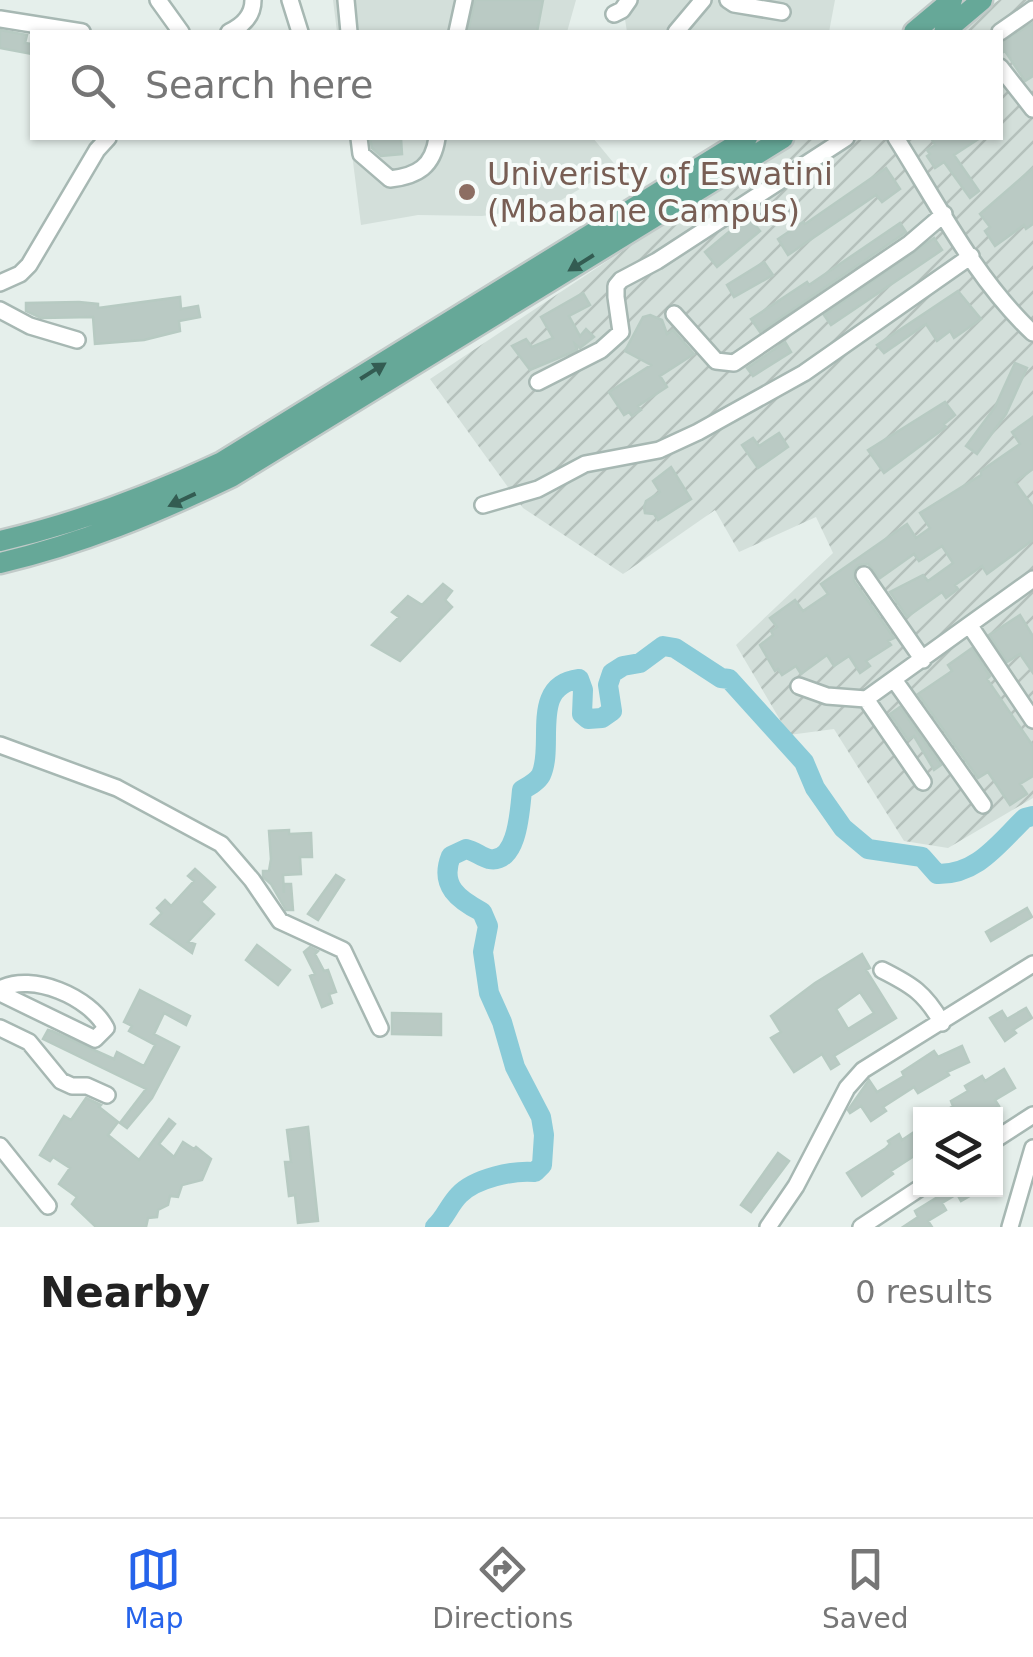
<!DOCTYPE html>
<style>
:root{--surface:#fff;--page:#f6f6f6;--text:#222;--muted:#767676;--line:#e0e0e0;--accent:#2563eb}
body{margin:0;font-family:"DejaVu Sans",sans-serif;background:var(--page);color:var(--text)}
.controls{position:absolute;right:30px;bottom:30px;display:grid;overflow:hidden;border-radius:0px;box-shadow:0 2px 8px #0004}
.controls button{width:90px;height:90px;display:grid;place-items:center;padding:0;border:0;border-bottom:2px solid var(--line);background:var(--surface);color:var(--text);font:50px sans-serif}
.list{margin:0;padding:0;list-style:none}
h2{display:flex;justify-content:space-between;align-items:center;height:130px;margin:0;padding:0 40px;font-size:42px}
h2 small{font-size:32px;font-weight:400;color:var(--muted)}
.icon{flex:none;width:55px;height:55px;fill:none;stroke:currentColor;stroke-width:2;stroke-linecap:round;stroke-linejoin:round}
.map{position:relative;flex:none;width:1033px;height:1227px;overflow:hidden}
.search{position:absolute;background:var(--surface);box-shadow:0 2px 8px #0004;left:30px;right:30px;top:30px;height:110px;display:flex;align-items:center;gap:25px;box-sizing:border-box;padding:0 35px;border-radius:0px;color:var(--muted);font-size:38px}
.sheet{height:290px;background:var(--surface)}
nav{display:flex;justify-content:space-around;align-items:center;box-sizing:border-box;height:140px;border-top:2px solid var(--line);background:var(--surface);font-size:28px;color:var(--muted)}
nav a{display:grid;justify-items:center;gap:5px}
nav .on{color:var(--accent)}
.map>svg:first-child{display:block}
.built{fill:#d3dfda}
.industrial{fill:url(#industrial-furrows)}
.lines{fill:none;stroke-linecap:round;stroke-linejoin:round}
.river{stroke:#8acbd8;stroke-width:20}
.building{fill:#bacac4;stroke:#b7cac2;stroke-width:2.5;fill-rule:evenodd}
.minor-casing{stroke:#a7b8b3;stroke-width:20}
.major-casing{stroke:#c1cac8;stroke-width:25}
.path{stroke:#83b5a6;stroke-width:2.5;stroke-dasharray:5 8;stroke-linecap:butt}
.minor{stroke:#fff;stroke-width:15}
.major{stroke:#66a898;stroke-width:20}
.oneway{fill:#335c52}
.education-dot{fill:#8d6e63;stroke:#f6fbf9;stroke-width:4}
.labels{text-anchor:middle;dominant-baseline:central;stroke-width:8;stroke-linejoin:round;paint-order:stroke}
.education-label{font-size:32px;fill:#785e54;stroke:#f6fbf9;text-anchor:start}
</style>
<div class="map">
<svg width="1033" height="1227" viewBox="0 0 1033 1227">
<defs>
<pattern id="industrial-furrows" width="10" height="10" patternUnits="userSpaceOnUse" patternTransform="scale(2.5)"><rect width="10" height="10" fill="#d3dfda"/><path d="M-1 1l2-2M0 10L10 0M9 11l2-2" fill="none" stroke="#b5c1bc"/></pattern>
</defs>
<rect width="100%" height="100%" fill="#e5efeb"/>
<path class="built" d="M333,0H576L567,32H337Z
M622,0H835L829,32H627Z
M350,138H593L617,167L551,206L482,216L418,215L361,225Z"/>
<path class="industrial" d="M999,0H1033V798L948,848L904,841L834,729L789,735L736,645L833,553L816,517L739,552L715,510L623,574L523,508L430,379L792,138H1000V32H950Z"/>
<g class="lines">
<path class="river" d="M435,1227C446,1217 449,1205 459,1195C475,1178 514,1170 535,1172L542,1165L544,1135L541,1117L515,1067L502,1022L489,993L483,952L488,926L482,912C459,900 439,886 451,856L466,849C475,851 481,857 489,859C518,865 520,808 522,790C529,786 537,782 541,775C555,745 529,685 579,679L583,690L582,714L588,719L602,718L612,711L608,685L612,673L623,666L640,663L663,646L675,648L721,678L729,679L804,762L815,788L843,828L868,849L922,857L937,874C977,875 998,844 1025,818L1033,816"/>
</g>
<path class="building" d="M475,0H543L537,32H468Z
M1033,23V76L1025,81L1005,51L1000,54V43Z
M0,30L27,35L25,43L32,44V54L0,48Z
M370,138H401L402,154L381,156L372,148Z
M931,138H980L954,155L979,191L970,198L944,162L935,168L927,156L930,154L927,150L935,145Z
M886,168L900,189L882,202L876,195L788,255L778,239L803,222L805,224Z
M1033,168V224L1026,229L1024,225L995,246L985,231L990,227L980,214Z
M748,216L760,231L717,267L705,252Z
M900,223L906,232L902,235L760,332L751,319L807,282L809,285Z
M934,238L942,250L831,325L824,315Z
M764,262L773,275L734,297L727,285Z
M958,291L981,319L954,338L950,331L937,341L926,324L884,353L877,345Z
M583,293L590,305L569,316L580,336L586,329L594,337L580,348L575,344L577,350L568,354L530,370L512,346L526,339L532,347L553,338L541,317Z
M180,297L181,309L198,306L200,317L179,321L180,331L144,340L95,344L93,317L41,318L26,311V303L79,302L98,304V308Z
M650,315L662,320L667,334L673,330L694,354L660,376L667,387L638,406L641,410L632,416L629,412L624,415L609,392L651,365L625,351L643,317Z
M785,342L791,352L753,376L747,368Z
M1015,363L1027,368L1006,414L977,454L966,446L995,407Z
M945,402L955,415L944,424L946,427L884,473L868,450Z
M1033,417V469L1015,482L1033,507V540L987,574L982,566L955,585L958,589L946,598L942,592L907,617L890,592L923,575L928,581L953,563L942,546L919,561L914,554L880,578L868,564L858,565L854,571V581L894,638L888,641L891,645L866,661L870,666L860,673L849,656L834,666L827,655L801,674L796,666L782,675L778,669L775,671L760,645L773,635L771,631L777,627L770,618L795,600L803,611L828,594L821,584L907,524L916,538L930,528L920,513L981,475V471L1020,444L1012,432Z
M779,433L788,447L758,468L742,445L753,438L759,446Z
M671,467L691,499L658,520L654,514L645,513L644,507L646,501L660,492L653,481Z
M443,584L452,591L445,600L452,607L400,661L372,645L399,617L392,612L408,596L422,605Z
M1020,615L1033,636V673L1020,654L1007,662L989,635Z
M972,648L990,676L987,679L1033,746V776L1020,784L1027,794L1010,805L988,772L978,778L918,694L952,671L948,665Z
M900,707L941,765L934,770L914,736L908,740L890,714Z
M289,830V834L311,833L312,857H300L301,874L283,875L284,893V884H291L293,910H286L271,884L263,877V871H269L271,859L269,831Z
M195,869L215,887L201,902L214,914L188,942L195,944L192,953L151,924L162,913L157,908L165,900L171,906L194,881L188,876Z
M336,875L344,880L318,920L308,914Z
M1027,908L1032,917L991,941L986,932Z
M257,945L290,970L278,985L246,960Z
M310,947L318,951L315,954L324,971L328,970L336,992L329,994L332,1003L322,1007L310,976L315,974L304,952Z
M862,954L870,968L866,970L896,1018L834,1056L839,1064L831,1069L822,1054L794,1072L771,1038L781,1032L771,1016L815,983ZM860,992L874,1013L848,1029L836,1009Z
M140,990L190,1016L186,1025L164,1013L154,1034L179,1047L152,1098L127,1128L120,1123L146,1089L43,1039L48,1030L52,1031L114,1059L117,1052L144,1066L155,1045L129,1031L132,1026L124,1022Z
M1026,1008L1032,1018L1013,1030L1016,1033L1005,1041L990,1018L1002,1011L1007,1019Z
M392,1013L441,1014V1035L392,1034Z
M962,1046L969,1062L947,1072L949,1075L918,1093L914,1087L883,1107L886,1111L871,1121L861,1106L850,1113L848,1110L869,1080L877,1092L904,1076L902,1072L934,1051L938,1057Z
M1004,1069L1015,1088L995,1100L999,1106L984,1114H941L953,1106L951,1101L968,1091L965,1086L982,1076L985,1081Z
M86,1098L101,1105L99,1107L118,1122L108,1135L139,1160L169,1119L175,1124L159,1144L174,1157L183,1142L194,1149L196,1147L211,1159L202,1180L182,1185L178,1197L170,1196L168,1205L158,1210L157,1217L148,1218L146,1227H96L72,1204L77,1197L59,1184L70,1168L53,1157L50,1161L40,1155L64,1116L71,1120Z
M308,1127L318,1221L298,1223L295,1195L289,1196L285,1162H291L287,1130Z
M920,1128V1152L891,1171L893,1174L862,1196L847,1173L886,1148L890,1144L888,1141L899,1134L902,1140Z
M778,1153L789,1161L751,1212L741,1205Z
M949,1190H980L961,1201L957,1194L942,1203L946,1210L928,1221L932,1227H903L918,1217L915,1211Z"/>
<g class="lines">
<defs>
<path id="minor" d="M158,0L181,32
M290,0L300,32
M346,0L349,32
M728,0L734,4L782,12
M614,14L622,10L629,0
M0,19L82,32
M229,32C242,26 253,16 253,0
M457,32L464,0
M676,32L703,0
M1000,32L1033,9
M1000,67L1033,109
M359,138L361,154L390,179C418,176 433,166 437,138
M896,138C937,203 976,280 1033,333
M0,283L20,274L29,265L97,150L108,138
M0,310L30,326L77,340
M674,314L716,361L734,363L909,244L944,214
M538,382L601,350L621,332L616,297V286L621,280L657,261L846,138
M483,505L538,489L585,464L659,450L698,432L804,373L971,256
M864,575L923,660
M970,626L1033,720
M895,681L983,805
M799,686L827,696L866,699L923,782
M866,699L1033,579
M0,745L117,788L221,844L252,880L280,921L343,950L380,1028
M882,970C912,985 925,993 942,1023
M0,989C32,972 90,997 106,1028L95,1039L0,993
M0,1028L29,1042L61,1081L72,1086H87L107,1095
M996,1139L1033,1115
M0,1146L48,1206
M768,1227L796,1186L847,1088L863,1070L1033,964
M861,1227L920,1188
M1010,1227L1033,1148"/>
<path id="major" d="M914,32L952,0
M944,32L982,0
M0,541C78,523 149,496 222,462L747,138
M0,563C81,544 156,513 231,477L783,138"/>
</defs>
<use href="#minor" class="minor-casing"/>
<use href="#major" class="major-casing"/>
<path class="path" d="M485,138H486"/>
<use href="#minor" class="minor"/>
<use href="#major" class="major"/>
</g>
<defs><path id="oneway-solid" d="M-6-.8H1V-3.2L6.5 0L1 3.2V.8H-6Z" transform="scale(2.5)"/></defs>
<g class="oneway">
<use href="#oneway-solid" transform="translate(581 263) rotate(148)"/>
<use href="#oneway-solid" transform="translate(373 371) rotate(-32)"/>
<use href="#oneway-solid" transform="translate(182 500) rotate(155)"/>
</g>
<circle class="education-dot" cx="467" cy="192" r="10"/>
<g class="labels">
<g class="education-label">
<text x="487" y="174">Univeristy of Eswatini<tspan x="487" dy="37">(Mbabane Campus)</tspan></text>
</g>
</g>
</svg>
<div class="controls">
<button><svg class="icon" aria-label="layers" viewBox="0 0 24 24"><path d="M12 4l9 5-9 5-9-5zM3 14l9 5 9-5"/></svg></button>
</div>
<div class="search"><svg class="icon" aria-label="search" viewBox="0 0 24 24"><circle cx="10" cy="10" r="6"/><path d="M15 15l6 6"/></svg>Search here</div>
</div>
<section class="sheet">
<h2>Nearby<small>0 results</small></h2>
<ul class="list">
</ul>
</section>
<nav>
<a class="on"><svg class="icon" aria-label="map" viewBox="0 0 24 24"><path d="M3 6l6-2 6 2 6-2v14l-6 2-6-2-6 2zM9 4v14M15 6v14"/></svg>Map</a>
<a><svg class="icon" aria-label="directions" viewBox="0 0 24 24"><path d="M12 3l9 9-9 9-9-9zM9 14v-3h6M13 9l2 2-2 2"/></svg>Directions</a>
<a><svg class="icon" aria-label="saved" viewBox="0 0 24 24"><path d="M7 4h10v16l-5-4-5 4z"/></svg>Saved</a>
</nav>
